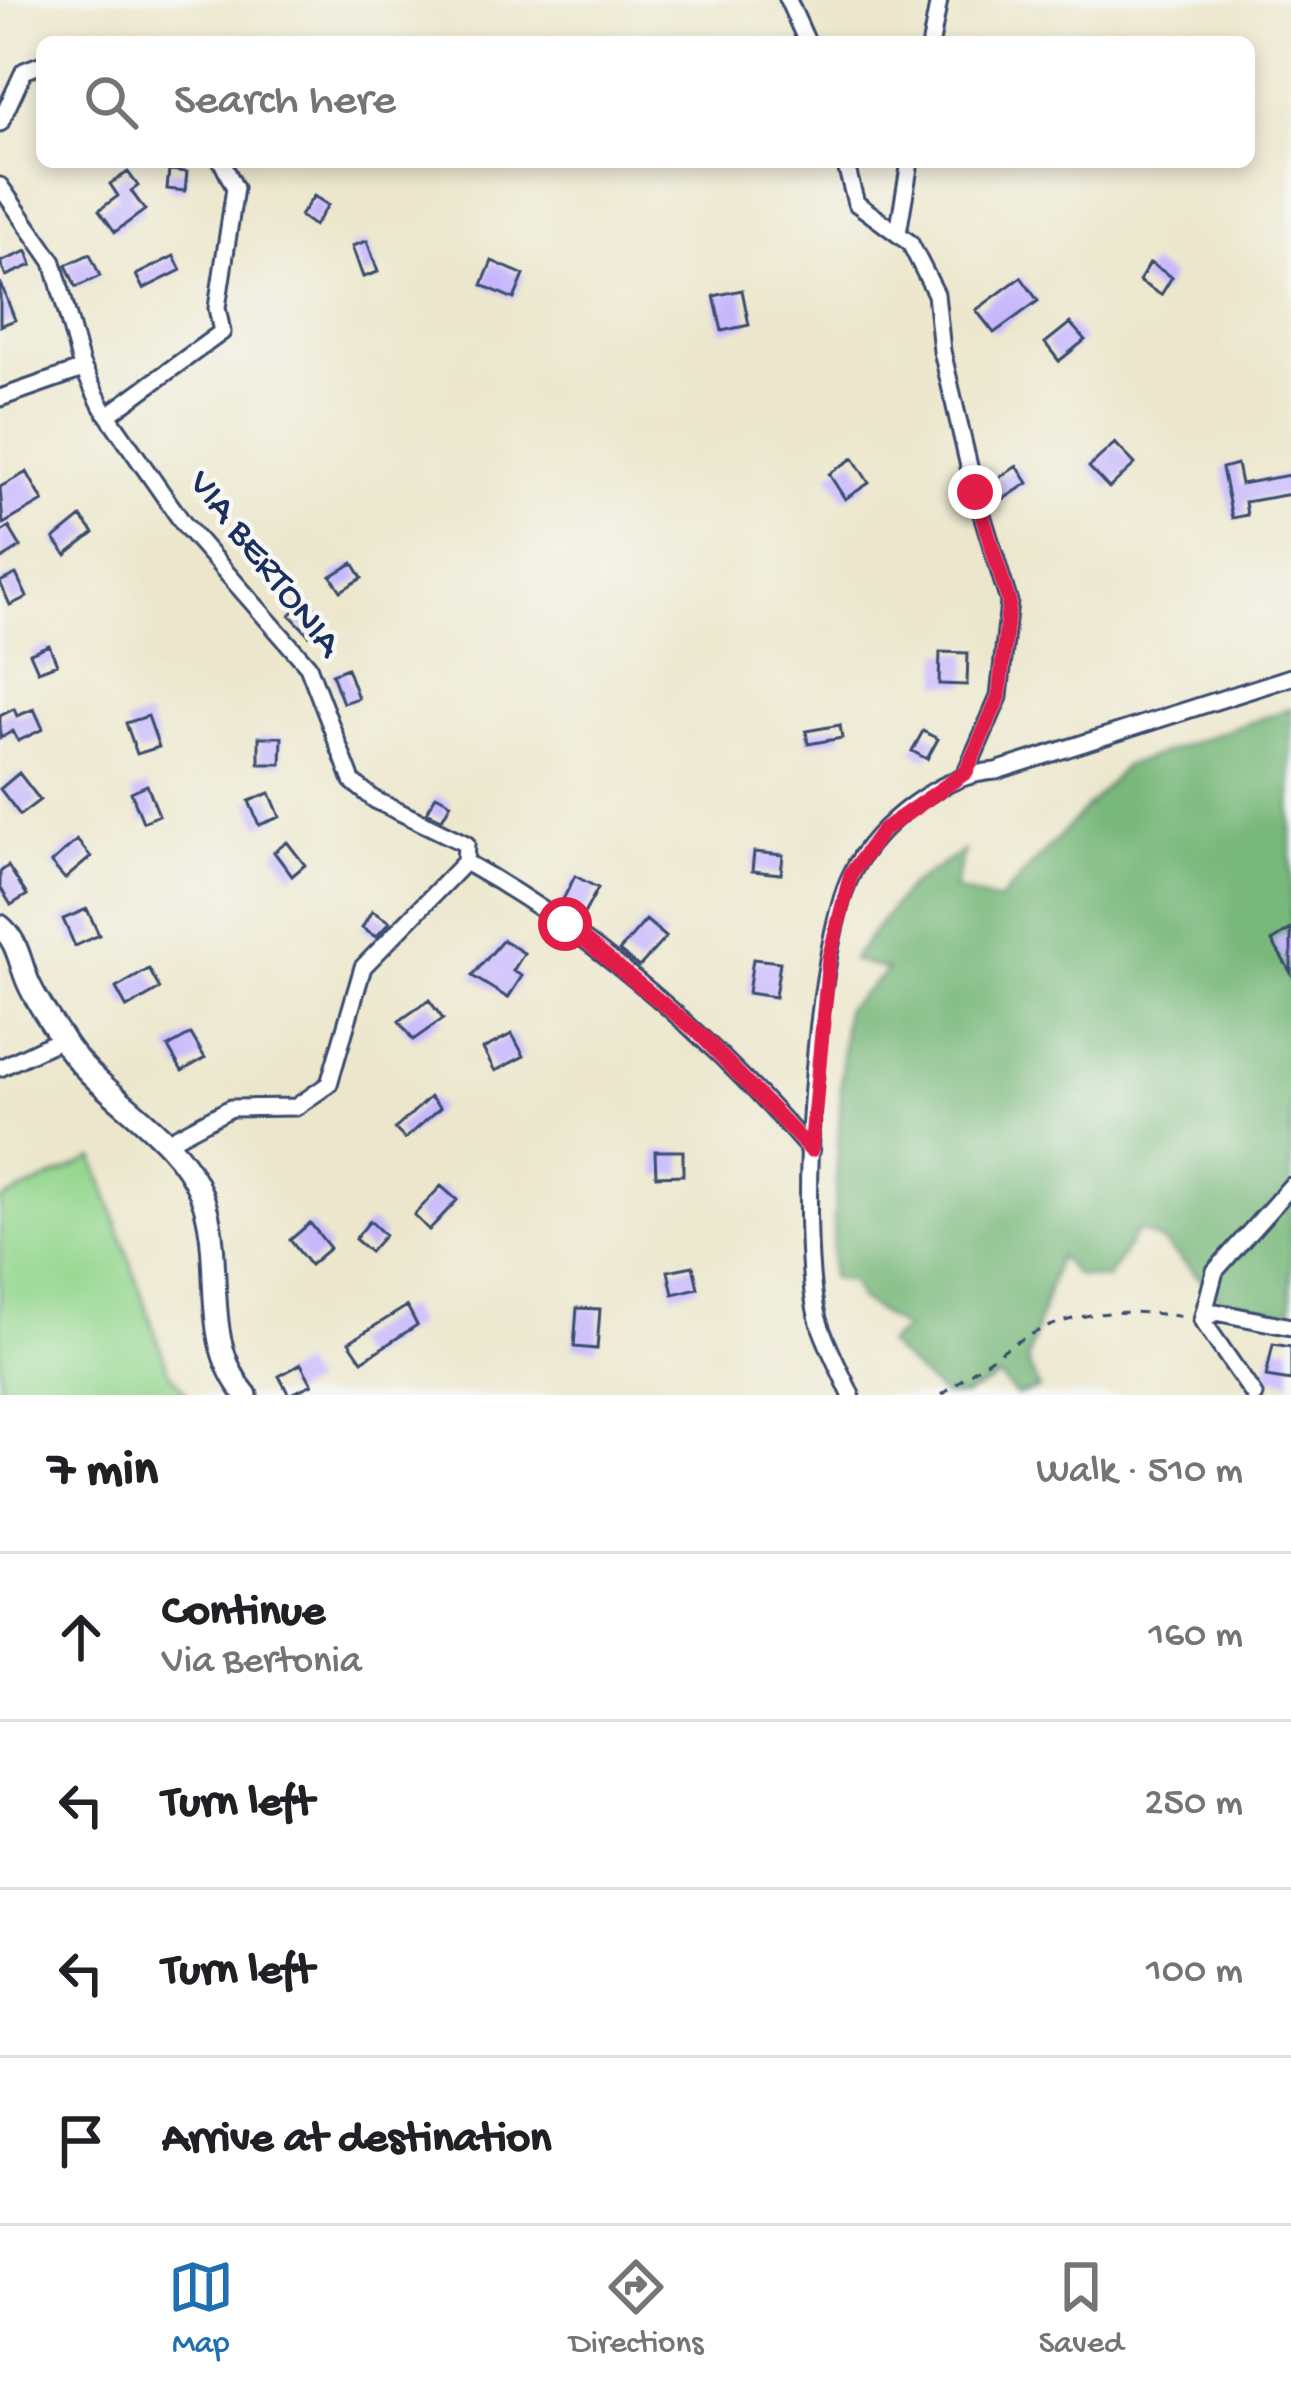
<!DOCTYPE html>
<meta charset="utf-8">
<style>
:root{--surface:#fff;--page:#f2f2f2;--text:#202124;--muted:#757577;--line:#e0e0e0;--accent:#1f6fb2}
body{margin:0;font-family:"Gochi Hand",sans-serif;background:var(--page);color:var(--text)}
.stop{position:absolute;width:36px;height:36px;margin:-27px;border:9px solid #e11d48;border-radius:50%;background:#fff}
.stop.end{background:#e11d48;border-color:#fff;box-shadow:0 3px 12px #0008}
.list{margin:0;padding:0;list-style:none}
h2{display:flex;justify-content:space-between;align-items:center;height:156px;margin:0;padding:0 48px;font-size:51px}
h2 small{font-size:39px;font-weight:400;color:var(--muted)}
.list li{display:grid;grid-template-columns:78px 1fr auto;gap:36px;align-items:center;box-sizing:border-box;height:168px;padding:0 48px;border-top:3px solid var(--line)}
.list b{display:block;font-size:45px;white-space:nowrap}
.list p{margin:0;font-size:39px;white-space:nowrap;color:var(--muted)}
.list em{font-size:39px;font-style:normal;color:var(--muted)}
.icon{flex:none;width:66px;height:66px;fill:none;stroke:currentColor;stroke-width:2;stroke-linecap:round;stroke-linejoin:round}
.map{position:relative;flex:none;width:1291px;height:1395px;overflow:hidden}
.search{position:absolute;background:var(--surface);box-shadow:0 6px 18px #0003;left:36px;right:36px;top:36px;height:132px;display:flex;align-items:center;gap:30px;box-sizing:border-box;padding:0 42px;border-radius:18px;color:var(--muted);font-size:45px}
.sheet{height:828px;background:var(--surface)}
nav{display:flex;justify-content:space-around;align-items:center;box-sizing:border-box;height:168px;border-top:3px solid var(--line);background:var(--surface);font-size:33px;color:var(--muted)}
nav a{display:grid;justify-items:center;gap:6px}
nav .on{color:var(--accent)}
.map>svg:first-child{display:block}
.green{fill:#95d78f;stroke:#588376;stroke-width:3}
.forest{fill:#78b87a;stroke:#4a746c;stroke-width:3}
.building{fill:#c6b7fd}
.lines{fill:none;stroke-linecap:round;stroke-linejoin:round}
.street-casing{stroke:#3a4b6e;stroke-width:21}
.secondary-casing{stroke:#3a4b6e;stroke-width:27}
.path{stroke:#3a4b6e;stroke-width:3;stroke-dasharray:9 9;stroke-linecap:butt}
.street{stroke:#fff;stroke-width:15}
.secondary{stroke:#fff;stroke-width:21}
.route{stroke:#e11d48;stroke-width:15}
.labels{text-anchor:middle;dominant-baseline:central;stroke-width:9;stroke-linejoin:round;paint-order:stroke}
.street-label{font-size:39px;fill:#1b2f5e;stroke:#f6f6f2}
</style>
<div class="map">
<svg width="1291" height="1395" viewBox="0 0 1291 1395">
<rect width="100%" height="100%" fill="#f6f6f2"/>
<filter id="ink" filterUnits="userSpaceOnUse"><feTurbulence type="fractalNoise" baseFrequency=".00833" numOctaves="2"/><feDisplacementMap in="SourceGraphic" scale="24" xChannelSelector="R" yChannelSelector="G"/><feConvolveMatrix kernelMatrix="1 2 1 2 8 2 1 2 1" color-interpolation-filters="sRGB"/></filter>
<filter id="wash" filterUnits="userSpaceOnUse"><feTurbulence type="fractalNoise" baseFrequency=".004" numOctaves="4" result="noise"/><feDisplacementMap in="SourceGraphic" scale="48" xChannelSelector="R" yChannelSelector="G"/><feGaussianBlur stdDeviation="2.7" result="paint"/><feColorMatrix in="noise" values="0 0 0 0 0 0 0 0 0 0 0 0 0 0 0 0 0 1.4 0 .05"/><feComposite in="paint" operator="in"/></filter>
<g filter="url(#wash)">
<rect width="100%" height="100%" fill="#ece7cc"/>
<path class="green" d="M94,1158L168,1370L187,1395H0V1201Z"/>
<path class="forest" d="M1291,708V1314L1222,1300L1163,1242L1138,1230L1107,1279L1076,1275L1058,1256L1027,1361L1039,1389L1016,1395L999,1377L965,1395H943L886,1344L905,1329L860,1300L850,1281L831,1278L845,1010L888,970L852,960L909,886L964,851L954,890L999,901L1125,766Z"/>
<g id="blocks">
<path class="building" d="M169,170L187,172L185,191L167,189Z
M128,172L138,186L131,191L145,210L115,232L99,210L118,196L110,184Z
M314,196L328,205L314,226L300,216Z
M367,241L378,272L363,277L352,246Z
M27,251L32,265L6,276L0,262Z
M90,254L100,276L76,287L66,265Z
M174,256L181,270L143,289L136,275Z
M492,261L524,275L514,299L482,285Z
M1150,263L1172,277L1161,295L1139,281Z
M1021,277L1038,301L994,333L976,310Z
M1,284L15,320L0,326V285Z
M742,290L749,325L722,331L714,296Z
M1070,323L1085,340L1059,361L1045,343Z
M1115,443L1135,464L1109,488L1089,467Z
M853,458L869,483L845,499L829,474Z
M1237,464L1241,484L1289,475L1291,494L1245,502L1247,515L1232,518L1222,468Z
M1017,466L1028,483L1005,498L994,481Z
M27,472L43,501L3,524L0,487Z
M81,517L94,533L66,555L54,539Z
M9,527L21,547L0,560V533Z
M353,563L362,578L341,591L331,576Z
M16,574L27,597L10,605L0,582Z
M305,600L324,619L309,635L290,615Z
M49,645L57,664L38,671L30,653Z
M940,652L968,653L967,685L939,684Z
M347,668L358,698L343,703L332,674Z
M14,709L17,716L34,709L43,729L18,741L13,731L0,738V716Z
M148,716L159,747L137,754L126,723Z
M840,725L842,738L808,744L806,731Z
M923,731L938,739L927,759L912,751Z
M259,737H282L281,764H259Z
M19,773L40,800L20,815L0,789Z
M147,785L159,815L143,822L131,792Z
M270,793L280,817L259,825L249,801Z
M436,795L451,803L442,819L427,812Z
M77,840L91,857L65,879L51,863Z
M287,842L305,865L292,876L274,852Z
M754,852L783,855L781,874L752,871Z
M8,866L27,895L11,905L0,887V872Z
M575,876L598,888L580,921L559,907Z
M87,909L99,935L75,946L63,919Z
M372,911L390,922L376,937L362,928Z
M646,920L666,937L639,967L619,951Z
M1291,929V973L1272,941Z
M503,940L524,953L513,971L522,976L508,998L472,976Z
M753,959L780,962L775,997L748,993Z
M149,969L160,989L127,1008L116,988Z
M429,1000L443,1019L413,1040L399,1021Z
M191,1034L205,1058L182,1071L168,1047Z
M512,1034L524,1056L495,1071L483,1049Z
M430,1097L440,1108L405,1139L395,1129Z
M655,1151H683V1175L656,1176Z
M441,1186L457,1200L429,1230L414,1215Z
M370,1221L385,1235L370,1252L355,1239Z
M310,1223L330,1248L310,1265L290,1240Z
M693,1266L698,1288L673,1294L668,1271Z
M407,1306L417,1325L362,1361L349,1342Z
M577,1308L600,1309L597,1349L574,1347Z
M1273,1344L1291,1347V1381L1266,1377Z
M301,1364L312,1384L289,1395L279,1376Z"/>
</g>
</g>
<g filter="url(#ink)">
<use href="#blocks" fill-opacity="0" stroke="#3a4b6e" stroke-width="3"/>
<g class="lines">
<defs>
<path id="street" d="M788,0L807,42
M931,42L939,0
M0,123L24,71L42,64
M845,162L856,203L910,243L936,294L942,351L975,492L1009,602L999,697L966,772
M0,186L53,262L81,364L102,407L183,523L308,666L352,781L375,800L466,844L465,862C597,936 711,1037 811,1151
M898,233L910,162
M0,398L83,369
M108,415L222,332L217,308L235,188L222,162
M0,1068L61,1039
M165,1143L231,1108L296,1107L329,1084L363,967L465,862
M1202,1320L1215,1271L1291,1186
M851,1395C840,1370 826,1345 818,1319C796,1239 814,947 852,873C876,824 942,774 996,771L1291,677
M1254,1395L1202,1320L1216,1312L1291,1327"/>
<path id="secondary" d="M0,926C18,941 19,961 28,982C36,1001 50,1020 61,1037C96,1096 174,1127 201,1194C227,1259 197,1338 246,1395"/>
</defs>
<use href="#street" class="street-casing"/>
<use href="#secondary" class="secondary-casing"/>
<path class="path" d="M942,1395C1027,1327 1079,1299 1189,1318"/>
<use href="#street" class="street"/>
<use href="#secondary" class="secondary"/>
</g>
</g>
<g class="lines" filter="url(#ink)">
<path class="route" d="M565,924L700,1034L811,1150L829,958L851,874L883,830L966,772L999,697L1009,602L975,492"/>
</g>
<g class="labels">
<g class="street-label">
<text transform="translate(263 565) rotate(52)">VIA BERTONIA</text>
</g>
</g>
</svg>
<div class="stop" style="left:565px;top:924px"></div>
<div class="stop end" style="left:975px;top:492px"></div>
<div class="search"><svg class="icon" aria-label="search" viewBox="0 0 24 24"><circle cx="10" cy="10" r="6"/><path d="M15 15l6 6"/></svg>Search here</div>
</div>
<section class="sheet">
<h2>7 min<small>Walk · 510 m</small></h2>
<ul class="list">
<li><svg class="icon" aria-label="ahead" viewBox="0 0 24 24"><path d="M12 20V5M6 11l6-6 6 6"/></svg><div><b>Continue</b><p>Via Bertonia</p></div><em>160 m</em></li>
<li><svg class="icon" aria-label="left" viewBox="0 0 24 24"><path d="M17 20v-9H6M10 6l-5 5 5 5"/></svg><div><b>Turn left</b></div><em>250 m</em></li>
<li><svg class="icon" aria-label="left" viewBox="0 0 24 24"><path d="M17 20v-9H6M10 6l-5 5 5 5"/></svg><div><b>Turn left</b></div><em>100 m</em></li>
<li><svg class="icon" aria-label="arrive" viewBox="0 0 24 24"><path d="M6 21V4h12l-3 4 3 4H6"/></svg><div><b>Arrive at destination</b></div></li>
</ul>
</section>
<nav>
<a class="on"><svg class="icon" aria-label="map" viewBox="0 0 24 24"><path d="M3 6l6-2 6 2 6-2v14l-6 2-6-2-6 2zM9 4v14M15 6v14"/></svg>Map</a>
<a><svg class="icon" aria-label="directions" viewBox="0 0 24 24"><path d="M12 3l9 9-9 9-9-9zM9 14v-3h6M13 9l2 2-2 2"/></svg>Directions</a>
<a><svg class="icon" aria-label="saved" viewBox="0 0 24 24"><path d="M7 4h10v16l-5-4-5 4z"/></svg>Saved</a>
</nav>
